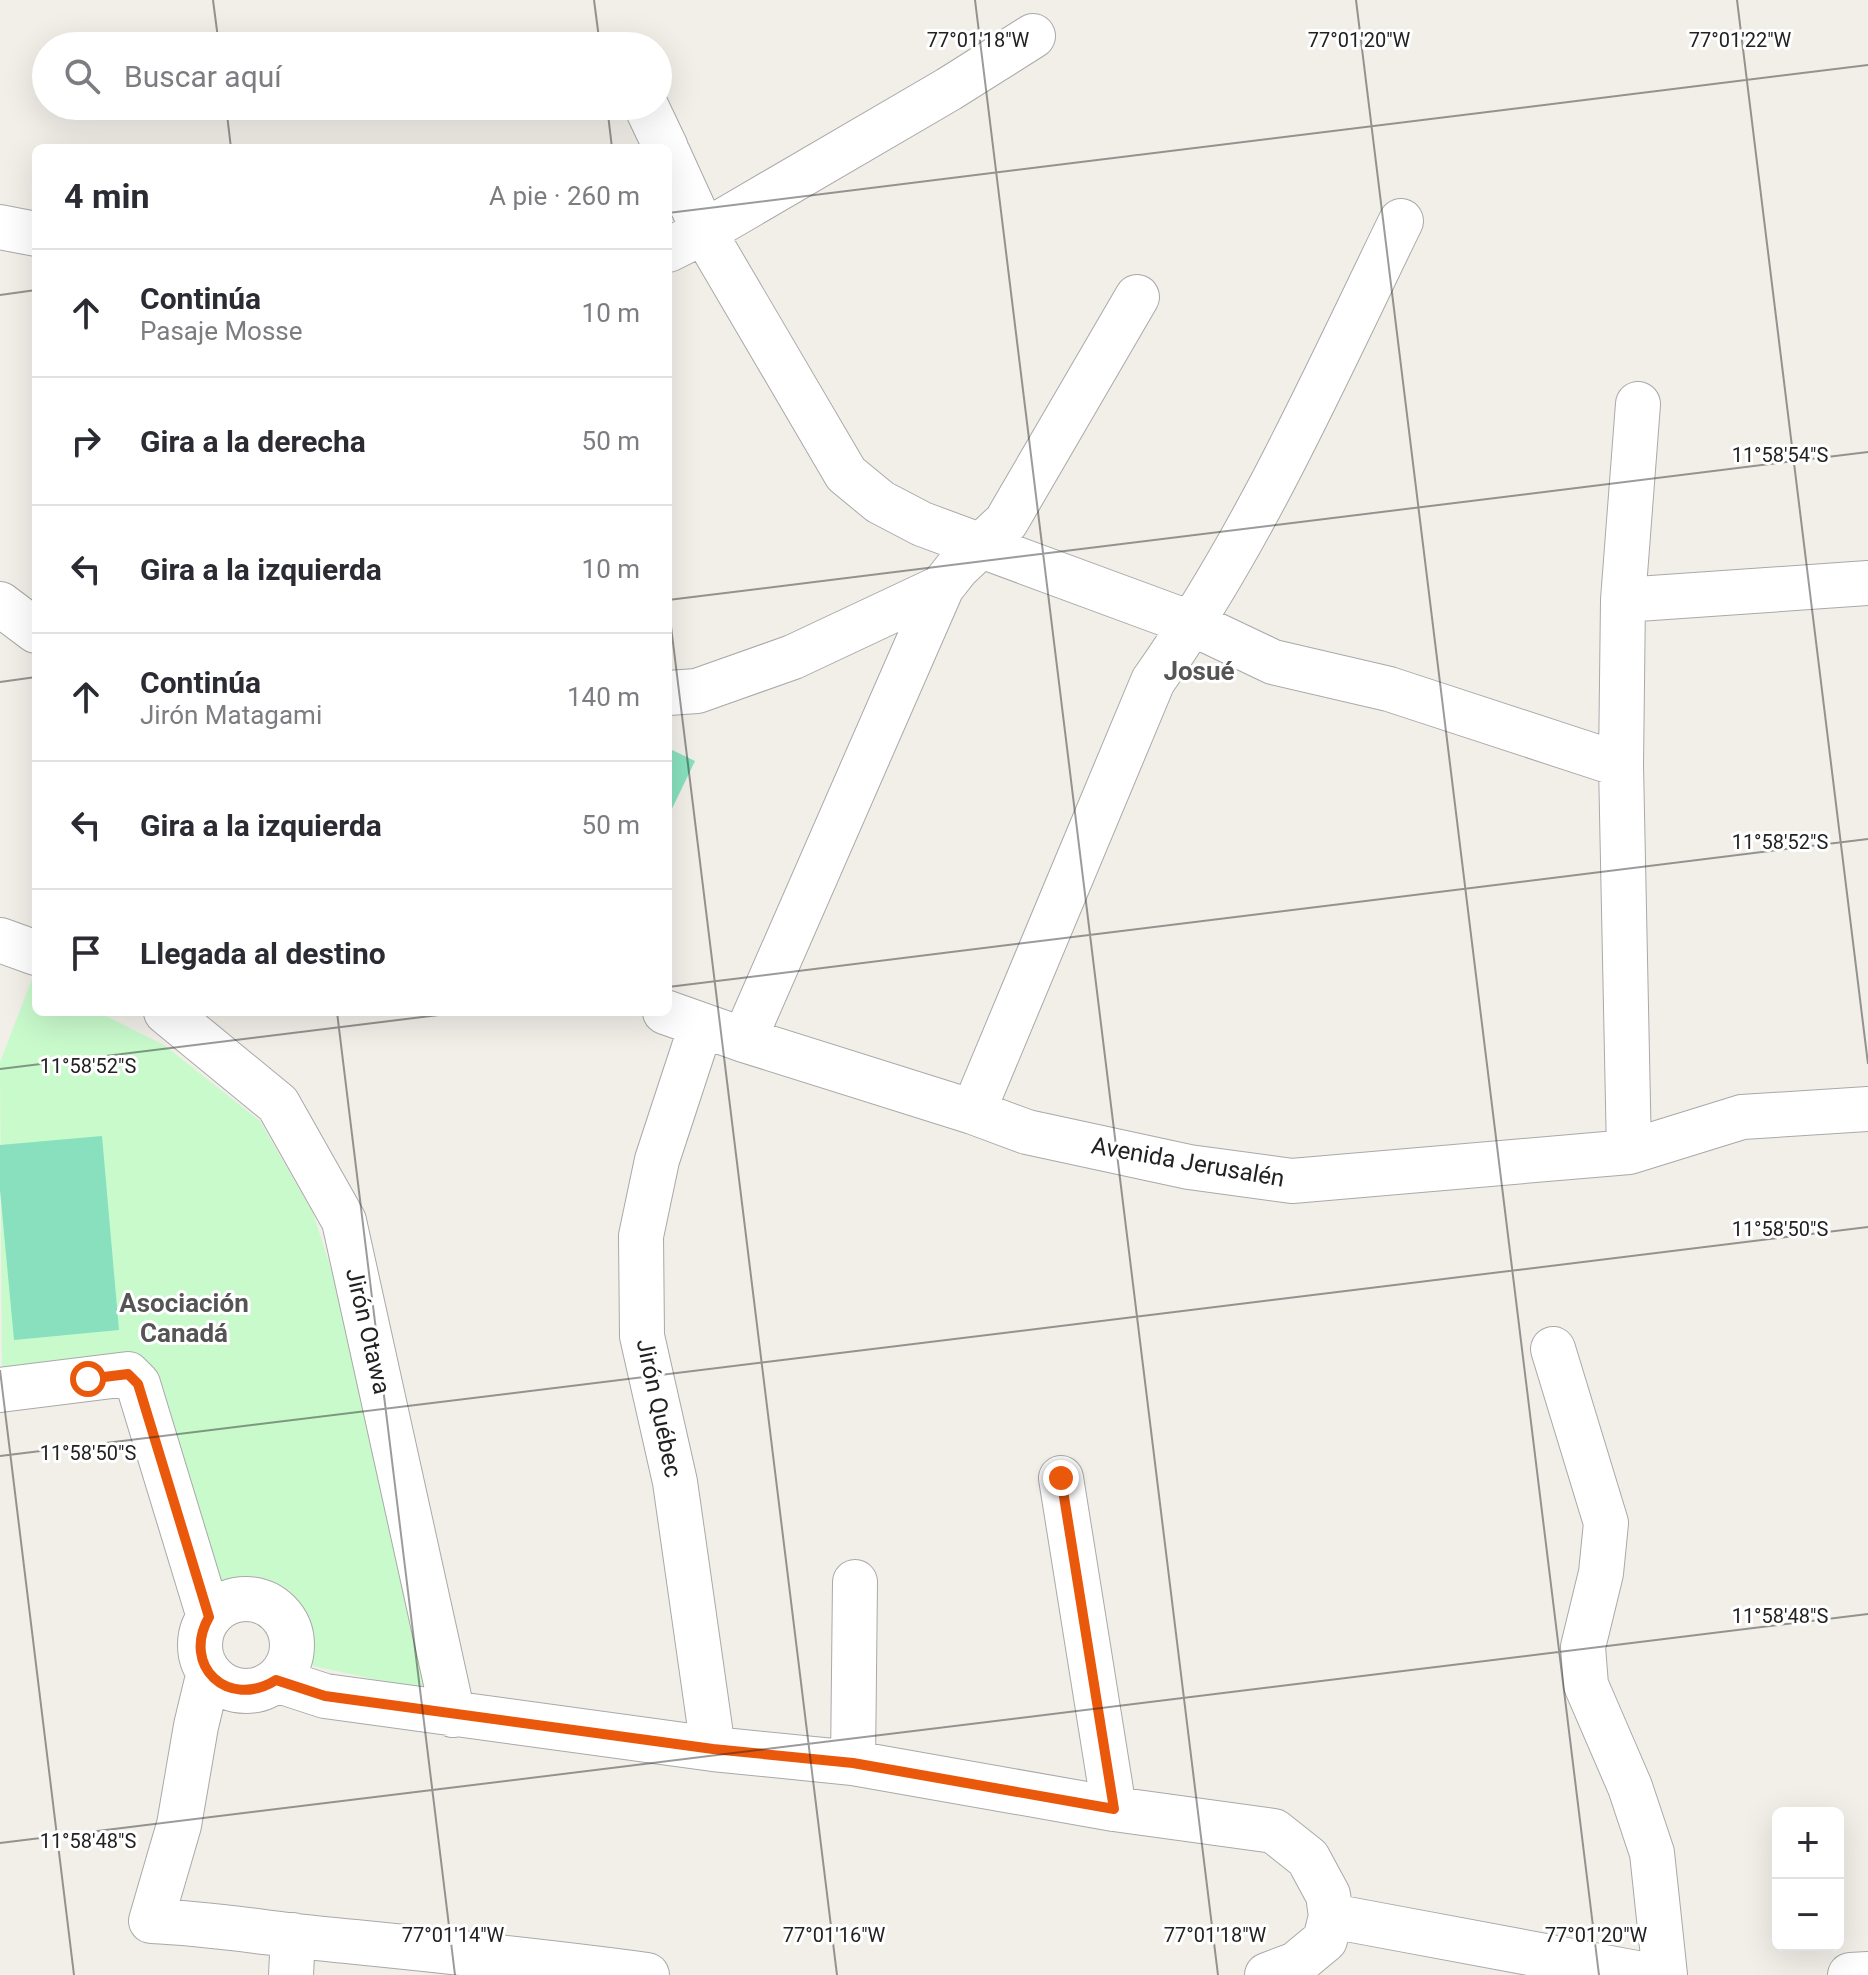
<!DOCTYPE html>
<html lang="es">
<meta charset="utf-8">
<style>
:root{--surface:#fff;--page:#f2f2f3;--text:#2b2b33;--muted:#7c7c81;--line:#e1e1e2}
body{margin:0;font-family:Roboto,sans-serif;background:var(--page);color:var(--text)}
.controls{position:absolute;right:24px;bottom:24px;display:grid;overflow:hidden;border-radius:12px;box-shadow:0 8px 32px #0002}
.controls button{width:72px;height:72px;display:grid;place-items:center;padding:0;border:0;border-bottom:2px solid var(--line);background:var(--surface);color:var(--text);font:40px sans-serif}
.stop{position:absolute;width:24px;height:24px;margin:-18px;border:6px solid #ea580c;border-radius:50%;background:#fff}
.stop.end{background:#ea580c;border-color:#fff;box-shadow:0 2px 8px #0008}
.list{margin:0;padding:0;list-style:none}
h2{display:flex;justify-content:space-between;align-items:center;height:104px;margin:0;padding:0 32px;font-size:34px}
h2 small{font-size:26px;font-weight:400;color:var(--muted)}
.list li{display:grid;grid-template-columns:52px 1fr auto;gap:24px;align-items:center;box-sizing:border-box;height:128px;padding:0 32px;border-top:2px solid var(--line)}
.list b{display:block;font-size:30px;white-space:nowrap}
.list p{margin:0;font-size:26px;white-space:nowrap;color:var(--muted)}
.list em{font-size:26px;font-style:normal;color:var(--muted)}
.icon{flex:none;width:44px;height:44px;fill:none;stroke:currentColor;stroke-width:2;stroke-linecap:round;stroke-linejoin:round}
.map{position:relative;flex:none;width:1868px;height:1975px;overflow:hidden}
.search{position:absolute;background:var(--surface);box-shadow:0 8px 32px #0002;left:32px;top:32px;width:640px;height:88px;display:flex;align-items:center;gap:20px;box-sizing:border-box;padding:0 28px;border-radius:44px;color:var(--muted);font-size:30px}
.panel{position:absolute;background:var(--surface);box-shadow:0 8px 32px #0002;left:32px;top:144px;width:640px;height:872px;border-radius:12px}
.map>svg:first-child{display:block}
.park{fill:#c8facc}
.pitch{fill:#88e0be}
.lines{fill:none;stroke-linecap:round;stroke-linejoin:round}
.street-casing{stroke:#a9a9a9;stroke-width:46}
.street{stroke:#fff;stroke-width:44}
.route{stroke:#ea580c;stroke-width:10}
.ticks{fill:none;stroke:#222;stroke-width:2;stroke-opacity:0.45}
.labels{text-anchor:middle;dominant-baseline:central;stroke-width:6;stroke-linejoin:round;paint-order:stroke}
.street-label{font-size:24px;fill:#222;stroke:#fff}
.neighbourhood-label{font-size:26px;font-weight:bold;fill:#555;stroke:#fff}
.ticks-label{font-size:20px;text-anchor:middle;fill:#222;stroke:#fff;stroke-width:6;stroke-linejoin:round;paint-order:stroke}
</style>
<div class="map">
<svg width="1868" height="1975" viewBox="0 0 1868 1975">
<rect width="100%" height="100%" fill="#f2efe9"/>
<path class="park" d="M32,979L36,981V1012H98L164,1045L260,1121L313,1213L345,1313L433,1692L313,1666L303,1633L300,1612L289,1590L265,1579L213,1581L145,1375L2,1377L0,1062Z"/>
<path class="pitch" d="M668,748L695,761L668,817Z
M102,1136L119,1330L14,1340L0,1190V1145Z"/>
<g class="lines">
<defs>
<path id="street" d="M646,106L666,148
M668,153L704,232L846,474L880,502L922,524L1193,624L1273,662L1389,689L1621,765
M0,227L36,234
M668,250L704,232L949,89L1033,36
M1623,600L1868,583
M0,604L36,631
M668,693L697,691L793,657L942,587
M0,940L36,953
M166,1012L278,1104L344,1221L453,1715
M665,1012L744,1040L973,1112L1027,1132L1189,1167L1292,1181L1629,1152L1742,1117L1868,1109
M701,1026L657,1160L641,1236L642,1336L675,1482L713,1749
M744,1040L942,587L957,568L1006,522L1137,297
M973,1112L1153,681C1254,538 1325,377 1401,221
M1629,1152L1621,765L1623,600L1638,404
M1553,1349L1606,1523L1601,1573L1583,1647L1586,1685L1630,1787L1652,1853L1665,1975
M0,1390L128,1374L138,1384L209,1617
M1061,1478L1114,1809
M200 1645a46 46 0 1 1 92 0a46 46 0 1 1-92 0Z
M209,1672L196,1726L179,1825L151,1921C200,1923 247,1930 296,1936C413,1948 530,1959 647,1975
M276,1680L325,1696L713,1749L853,1763L1114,1809L1274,1831L1308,1858L1328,1895L1331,1916L1325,1940L1296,1964L1267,1975
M853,1763L855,1582
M1331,1916L1647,1975
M291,1975L293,1935
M1850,1975L1868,1974"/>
</defs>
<use href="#street" class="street-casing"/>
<use href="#street" class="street"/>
</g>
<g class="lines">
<path class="route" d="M88,1379L128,1374L138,1384L209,1617C181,1666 228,1710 276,1680L325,1696L713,1749L853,1763L1114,1809L1061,1478"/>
</g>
<path class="ticks" d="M213,0L219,46M594,0L600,46M975,0L1218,1975M1356,0L1599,1975M1737,0L1868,1064M226,106L231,148M607,106L612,148M668,213L1868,65M0,295L36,290M668,600L1868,452M668,602L837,1975M0,682L36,677M668,987L1868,839M337,1012L455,1975M0,1069L463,1012M0,1370L74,1975M0,1456L1868,1227M0,1843L1868,1614"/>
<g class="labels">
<g class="street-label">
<text transform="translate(1188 1162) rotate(10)">Avenida Jerusalén</text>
<text transform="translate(368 1331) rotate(77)">Jirón Otawa</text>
<text transform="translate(659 1408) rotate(78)">Jirón Québec</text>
</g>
<g class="neighbourhood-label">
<text x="1199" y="671">Josué</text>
<text x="184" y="1303">Asociación<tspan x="184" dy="30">Canadá</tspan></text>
</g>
</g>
<g class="ticks-label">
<text x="978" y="47">77°01'18"W</text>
<text x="1359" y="47">77°01'20"W</text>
<text x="1740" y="47">77°01'22"W</text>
<text x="1780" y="462">11°58'54"S</text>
<text x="1780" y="849">11°58'52"S</text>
<text x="88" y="1073">11°58'52"S</text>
<text x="1780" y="1236">11°58'50"S</text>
<text x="88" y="1460">11°58'50"S</text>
<text x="1780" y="1623">11°58'48"S</text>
<text x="88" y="1848">11°58'48"S</text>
<text x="453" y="1942">77°01'14"W</text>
<text x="834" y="1942">77°01'16"W</text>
<text x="1215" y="1942">77°01'18"W</text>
<text x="1596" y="1942">77°01'20"W</text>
</g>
</svg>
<div class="controls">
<button>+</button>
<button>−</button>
</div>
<div class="stop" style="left:88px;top:1379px"></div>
<div class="stop end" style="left:1061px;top:1478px"></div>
<div class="search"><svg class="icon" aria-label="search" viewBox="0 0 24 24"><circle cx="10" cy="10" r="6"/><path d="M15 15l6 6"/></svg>Buscar aquí</div>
<section class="panel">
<h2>4 min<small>A pie · 260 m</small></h2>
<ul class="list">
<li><svg class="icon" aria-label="ahead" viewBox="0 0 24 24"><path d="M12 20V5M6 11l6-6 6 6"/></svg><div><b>Continúa</b><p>Pasaje Mosse</p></div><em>10 m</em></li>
<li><svg class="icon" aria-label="right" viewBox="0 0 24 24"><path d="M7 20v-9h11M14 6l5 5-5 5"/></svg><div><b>Gira a la derecha</b></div><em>50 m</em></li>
<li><svg class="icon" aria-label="left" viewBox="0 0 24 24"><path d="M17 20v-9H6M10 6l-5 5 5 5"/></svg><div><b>Gira a la izquierda</b></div><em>10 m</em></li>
<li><svg class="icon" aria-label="ahead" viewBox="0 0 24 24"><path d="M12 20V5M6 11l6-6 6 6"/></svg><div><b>Continúa</b><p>Jirón Matagami</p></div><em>140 m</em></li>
<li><svg class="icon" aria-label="left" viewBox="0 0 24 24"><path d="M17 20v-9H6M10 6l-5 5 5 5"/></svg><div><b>Gira a la izquierda</b></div><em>50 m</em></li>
<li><svg class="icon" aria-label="arrive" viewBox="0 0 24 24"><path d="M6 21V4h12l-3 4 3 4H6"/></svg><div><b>Llegada al destino</b></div></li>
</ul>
</section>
</div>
